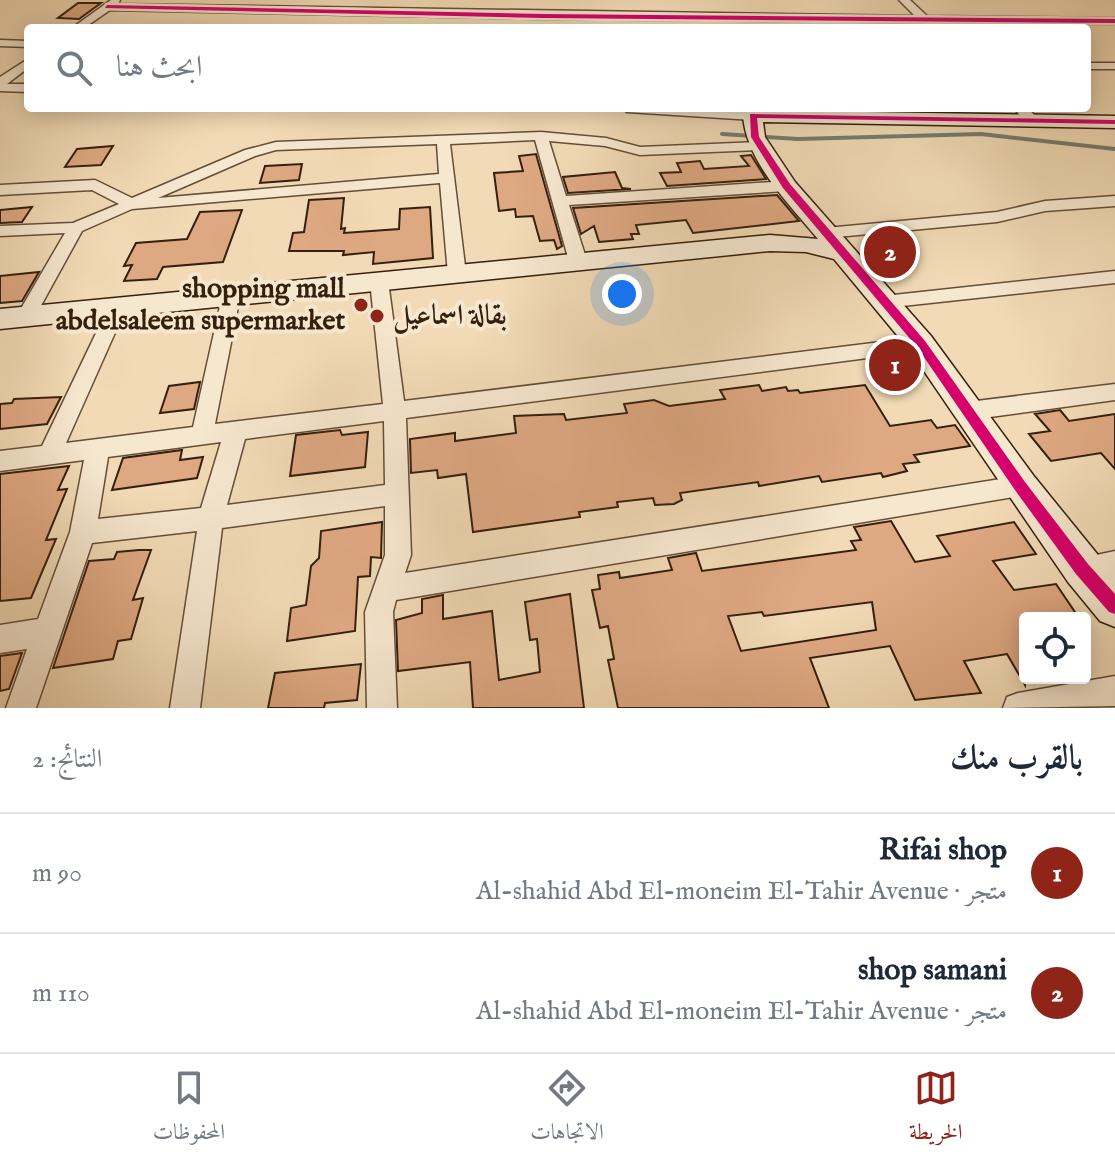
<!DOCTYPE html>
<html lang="ar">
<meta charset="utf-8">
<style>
:root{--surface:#fff;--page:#f6f6f7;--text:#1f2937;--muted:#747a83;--line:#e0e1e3;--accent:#8f2418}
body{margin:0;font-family:"IM FELL English",Amiri,serif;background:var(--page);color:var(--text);direction:rtl}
.controls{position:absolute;right:24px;bottom:24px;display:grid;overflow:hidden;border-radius:8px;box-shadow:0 4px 20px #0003}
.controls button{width:72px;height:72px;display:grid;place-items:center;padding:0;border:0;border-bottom:2px solid var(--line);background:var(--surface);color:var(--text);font:40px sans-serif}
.you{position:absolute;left:622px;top:294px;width:28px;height:28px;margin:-20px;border:6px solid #fff;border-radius:50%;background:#1a73e8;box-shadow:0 0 0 12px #1a73e833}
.badge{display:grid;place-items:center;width:52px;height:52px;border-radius:50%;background:var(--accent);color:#fff;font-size:26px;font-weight:700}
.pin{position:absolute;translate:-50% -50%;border:4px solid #fff;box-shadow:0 2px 8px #0006}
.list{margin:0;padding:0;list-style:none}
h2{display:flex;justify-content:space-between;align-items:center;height:104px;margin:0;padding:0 32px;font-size:34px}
h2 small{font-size:26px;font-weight:400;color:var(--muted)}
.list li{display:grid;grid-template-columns:52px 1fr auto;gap:24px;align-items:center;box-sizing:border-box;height:120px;padding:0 32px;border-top:2px solid var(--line)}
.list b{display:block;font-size:30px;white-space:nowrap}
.list p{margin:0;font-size:26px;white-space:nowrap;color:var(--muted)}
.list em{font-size:26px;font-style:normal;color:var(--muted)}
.icon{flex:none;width:44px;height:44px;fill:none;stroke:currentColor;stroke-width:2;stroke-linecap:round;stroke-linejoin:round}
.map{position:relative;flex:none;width:1115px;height:708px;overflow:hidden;direction:ltr}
.search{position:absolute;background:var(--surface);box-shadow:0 4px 20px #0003;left:24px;right:24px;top:24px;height:88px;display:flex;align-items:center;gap:20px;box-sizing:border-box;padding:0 28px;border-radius:8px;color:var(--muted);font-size:30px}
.sheet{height:344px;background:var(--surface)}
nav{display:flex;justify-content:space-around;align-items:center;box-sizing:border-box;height:112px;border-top:2px solid var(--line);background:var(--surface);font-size:22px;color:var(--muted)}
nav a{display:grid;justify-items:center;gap:4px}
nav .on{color:var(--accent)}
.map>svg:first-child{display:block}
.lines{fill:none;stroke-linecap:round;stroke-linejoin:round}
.stream{stroke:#737b71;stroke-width:4}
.building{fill:#dea882;stroke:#351f0d;stroke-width:2;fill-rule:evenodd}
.street-casing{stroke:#644e37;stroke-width:3}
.secondary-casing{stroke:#351f0d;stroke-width:3}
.street{fill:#f6e7cf;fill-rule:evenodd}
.secondary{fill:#f6e7cf;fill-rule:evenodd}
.cycleway-casing{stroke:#f6e7cf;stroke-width:5}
.cycleway{fill:#d6006c;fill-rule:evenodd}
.poi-dot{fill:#8f2418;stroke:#f6e7cf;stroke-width:3}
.labels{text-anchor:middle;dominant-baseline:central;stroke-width:8;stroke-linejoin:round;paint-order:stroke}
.poi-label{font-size:28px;font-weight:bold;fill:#351f0d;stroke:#f6e7cf;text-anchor:end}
</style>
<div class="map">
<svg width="1115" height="708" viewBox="0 0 1115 708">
<rect width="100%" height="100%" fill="#f1dab5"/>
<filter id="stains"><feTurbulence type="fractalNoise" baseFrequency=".0025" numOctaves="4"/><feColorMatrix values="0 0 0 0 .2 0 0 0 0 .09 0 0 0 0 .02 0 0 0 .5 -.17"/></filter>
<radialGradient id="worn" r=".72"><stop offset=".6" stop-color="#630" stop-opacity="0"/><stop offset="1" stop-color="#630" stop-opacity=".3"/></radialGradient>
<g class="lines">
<path class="stream" d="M722,134L798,139L981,134L1115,149"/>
</g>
<path class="building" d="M78,3H101L79,19L58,18Z
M113,146L101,165L65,167L77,149Z
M536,154L562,246L557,249L554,240L540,241L533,216L516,217L515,209L499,211L494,173L523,171L519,156Z
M751,155L766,179L667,186L660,173L681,172L677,163L700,161L704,169L749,166L741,156Z
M302,164L299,180L260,183L265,166Z
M615,172L622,188L631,189L568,193L563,177Z
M777,195L799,221L693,233L686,220L636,225L639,234H631L633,239L599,242L594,226L581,234L573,208Z
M344,198L341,229L345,228L344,233L399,229L400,209L430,207L433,258L373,264L374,252L343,255L344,251H289L293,233L304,232L309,200Z
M32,207L22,222L0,223V210Z
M242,210L223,262L163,267L157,279L124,281L132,265L124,266L136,243L187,239L200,212Z
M39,272L22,301L0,303V276Z
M200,382L194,409L160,413L169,386Z
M759,385L762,391L786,387L788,391L798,390L800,393L865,385L890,426L931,420L937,428L955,425L970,446L914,455L919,462L903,464L907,471L883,477L881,473L822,482L819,476L759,486L758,482L680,493L682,500L674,504L655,505L653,498L617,502L618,507L579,512L580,517L473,532L466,474L438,478L437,470L411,473L410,439L455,433V441L516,433L514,416L564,414L566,420L627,413L624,404L654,400L669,406L725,399L720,390Z
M61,397L47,424L0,429V404L12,403L14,399Z
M1060,410L1069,421L1115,414V469L1101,453L1051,461L1029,434L1050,431L1035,414Z
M340,430L342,435L368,432L365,467L290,476L296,435Z
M182,450L180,460L203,457L197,478L112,490L123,458Z
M69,466L58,490L67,489L46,540L56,539L31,598L0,601V474Z
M891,521L915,562L950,556L937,536L1014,522L1036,554L993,561L1014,590L1056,584L1079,618H1025V685L1007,654L964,661L981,693L915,700L890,646L810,658L829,708H618L608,660L614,659L608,626L600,628L592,590L600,589L598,575L619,572L620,578L672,570L668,558L696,553L702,571L856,550L851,541L861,540L854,527ZM872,602L876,630L741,651L728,616L762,612L764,616Z
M382,522L381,558L371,557L370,576L358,577L355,631L287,641L291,608L306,605L311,566L319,558L321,531Z
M139,550H151L133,600L143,598L131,639L118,641L113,659L53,668L89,561L114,559L117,552Z
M570,594L584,708H473L470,662L398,671L396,620L422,613V599L443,595V619L492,611L499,680L540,672L537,639L530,640L525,602Z
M22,653L9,689L0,691V656Z
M361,664L357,700L325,703L324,708H268L275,673Z"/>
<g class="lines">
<defs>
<path id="street" d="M111,0H120L118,4L915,16L899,0H910L927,16L1115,18V24L932,22L927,25L922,22L543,19L110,10L84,28H72Z
M0,40L28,41V47L0,46Z
M28,59V68L7,84H28V92L0,91V77Z
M1087,63H1115V69H1087Z
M621,108L753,112L760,116L753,120L627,112Z
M1013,108H1027L1041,121L1029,124Z
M541,132L606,138L640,147L759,142L766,146L759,150L640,155L605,146L549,141L566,196L786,181L794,186L786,191L569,205L587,261L578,266L569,261L535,140L450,144L466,274L463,278L457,280L448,274L440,183L132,209L82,231L32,322L25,324L16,317L65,233L0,236V226L73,223L119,204L92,190L0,195V185L95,180L132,198L245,150L276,142ZM437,144L439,174L158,198L255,156L276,150Z
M1115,196V206L1045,211L997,222L826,238L818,233L826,228L997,212L1045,201Z
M1115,271V283L884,308L875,302L884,296Z
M379,275L388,281L404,401L921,337L931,344L921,351L406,418L411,555L405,573L1020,476L1028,479L1032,486L1028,493L1020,496L396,600L393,612L397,708H367L365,612L385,555V506L222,528L200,708H170L197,531L92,543L36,708H6L27,649L0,653V625L38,619L70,532L84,460L0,471V451L42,446L110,304H124L126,308L66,443L193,427L222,297L231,291L240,297L215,424L383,404L370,281ZM384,421L385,485L227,505L245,439ZM221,442L201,508L98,519L108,457Z
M1115,384V400L968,420L960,417L957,411L960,405L968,402Z
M1115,551V577L1082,582L1073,578L1069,569L1073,560Z
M1115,676V706L1003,708L1007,697L1018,693Z"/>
<path id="secondary" d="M753,110L1115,116V128L763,122L765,137L795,182L931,336L1033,475L1115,576V627L1100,621L1068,582L911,352L834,259L806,252L770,251L0,329V309L770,235L818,239C789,204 747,163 743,116Z"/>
</defs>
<use href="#street" class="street-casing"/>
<use href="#secondary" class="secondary-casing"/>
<use href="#street" class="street"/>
<use href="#secondary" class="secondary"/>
<defs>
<path id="cycleway" d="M107,5L543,14L1115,19V23L543,18L105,8Z
M750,114L1115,120V124L757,118L759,137L790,184L925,341L1025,482L1088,564L1115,594V614L1109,612L1076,574L1015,490L917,347L783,188L751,137Z"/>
</defs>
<use href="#cycleway" class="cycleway-casing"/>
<use href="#cycleway" class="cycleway"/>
</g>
<g class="poi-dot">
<circle cx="361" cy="305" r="8"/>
<circle cx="377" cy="316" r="8"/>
</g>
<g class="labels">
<g class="poi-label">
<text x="345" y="289">shopping mall<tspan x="345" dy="32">abdelsaleem supermarket</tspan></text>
<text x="393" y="316" text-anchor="start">بقالة اسماعيل</text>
</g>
</g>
<rect width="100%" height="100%" filter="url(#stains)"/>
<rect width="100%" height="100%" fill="url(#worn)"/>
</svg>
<div class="controls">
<button><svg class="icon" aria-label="locate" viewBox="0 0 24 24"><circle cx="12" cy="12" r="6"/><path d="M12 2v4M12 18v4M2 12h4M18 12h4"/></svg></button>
</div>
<div class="you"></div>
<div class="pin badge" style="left:895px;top:365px">1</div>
<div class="pin badge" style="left:890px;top:252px">2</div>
<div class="search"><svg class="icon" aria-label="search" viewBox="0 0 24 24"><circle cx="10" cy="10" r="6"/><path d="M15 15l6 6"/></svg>ابحث هنا</div>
</div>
<section class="sheet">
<h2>بالقرب منك<small>النتائج: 2</small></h2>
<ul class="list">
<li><span class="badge">1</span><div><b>Rifai shop</b><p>متجر · Al-shahid Abd El-moneim El-Tahir Avenue</p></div><em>90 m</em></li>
<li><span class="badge">2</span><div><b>shop samani</b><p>متجر · Al-shahid Abd El-moneim El-Tahir Avenue</p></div><em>110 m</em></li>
</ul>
</section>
<nav>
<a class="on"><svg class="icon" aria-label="map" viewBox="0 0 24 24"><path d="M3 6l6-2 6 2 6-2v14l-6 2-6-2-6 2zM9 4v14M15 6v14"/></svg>الخريطة</a>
<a><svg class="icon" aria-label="directions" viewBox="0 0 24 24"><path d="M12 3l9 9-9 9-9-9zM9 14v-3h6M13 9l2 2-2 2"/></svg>الاتجاهات</a>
<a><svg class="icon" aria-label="saved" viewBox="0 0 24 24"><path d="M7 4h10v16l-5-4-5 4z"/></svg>المحفوظات</a>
</nav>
